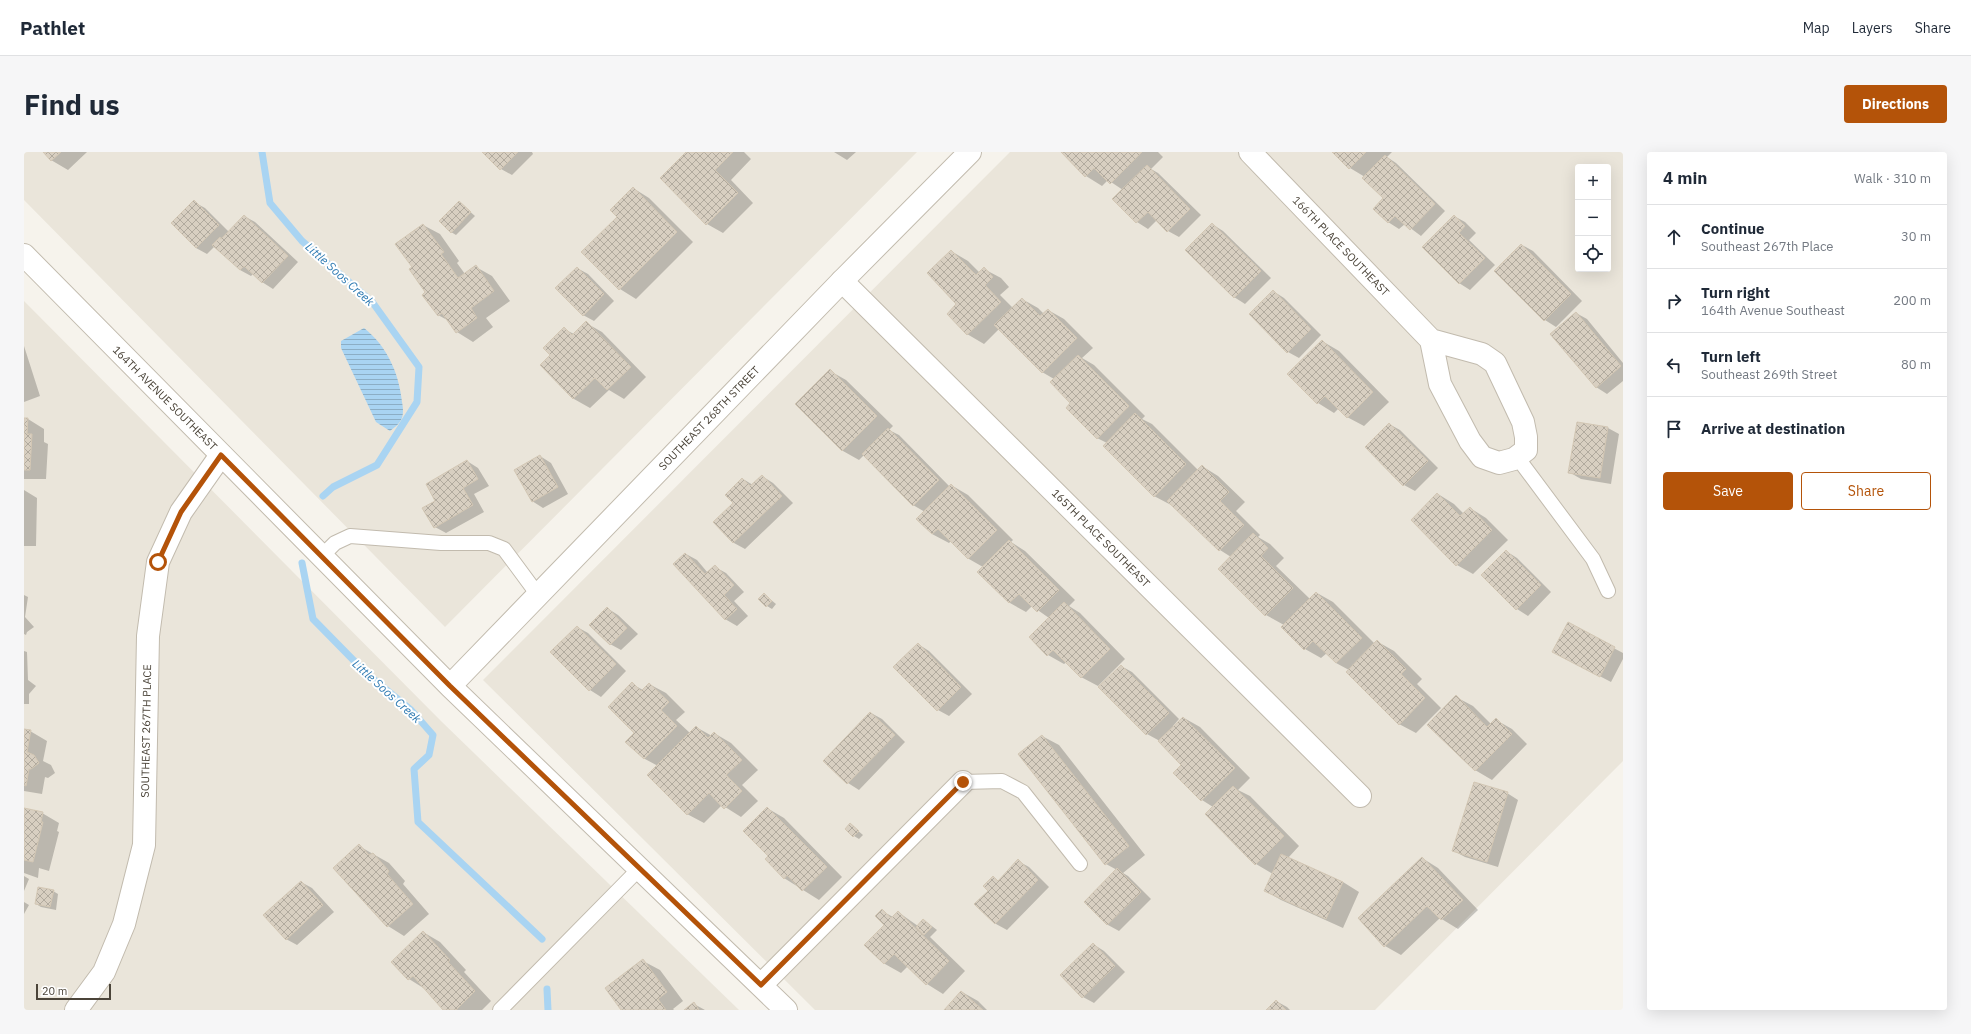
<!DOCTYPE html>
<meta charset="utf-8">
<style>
:root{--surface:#fff;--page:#f6f6f7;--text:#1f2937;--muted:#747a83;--line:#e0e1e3;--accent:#b45309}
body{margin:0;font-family:"IBM Plex Sans",sans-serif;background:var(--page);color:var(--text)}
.controls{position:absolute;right:12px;top:12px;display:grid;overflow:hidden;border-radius:4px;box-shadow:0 4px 16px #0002}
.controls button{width:36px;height:36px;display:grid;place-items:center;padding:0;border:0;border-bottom:1px solid var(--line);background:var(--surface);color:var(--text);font:20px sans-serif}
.scale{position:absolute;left:12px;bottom:10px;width:75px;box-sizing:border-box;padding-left:4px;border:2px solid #4b4439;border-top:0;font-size:11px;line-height:14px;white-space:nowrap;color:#4b4439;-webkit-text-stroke:3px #fff;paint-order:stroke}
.stop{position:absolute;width:12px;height:12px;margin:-9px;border:3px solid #b45309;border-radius:50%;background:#fff}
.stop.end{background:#b45309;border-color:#fff;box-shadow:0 1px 4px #0008}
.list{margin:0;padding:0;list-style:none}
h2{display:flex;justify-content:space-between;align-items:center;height:52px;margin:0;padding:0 16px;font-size:17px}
h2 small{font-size:13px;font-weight:400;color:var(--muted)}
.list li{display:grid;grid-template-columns:26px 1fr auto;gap:12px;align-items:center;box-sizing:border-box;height:64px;padding:0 16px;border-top:1px solid var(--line)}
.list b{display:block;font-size:15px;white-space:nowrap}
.list p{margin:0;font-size:13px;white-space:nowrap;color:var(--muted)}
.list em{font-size:13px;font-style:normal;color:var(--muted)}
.actions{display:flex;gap:8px;padding:12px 16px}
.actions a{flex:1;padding:9px 0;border:1px solid var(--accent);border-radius:4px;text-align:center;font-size:14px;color:var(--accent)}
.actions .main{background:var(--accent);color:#fff}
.icon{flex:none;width:22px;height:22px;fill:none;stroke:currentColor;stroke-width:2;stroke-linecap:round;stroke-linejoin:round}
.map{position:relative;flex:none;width:1599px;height:858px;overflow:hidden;border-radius:4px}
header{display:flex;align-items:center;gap:24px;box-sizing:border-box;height:56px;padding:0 20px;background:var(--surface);border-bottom:1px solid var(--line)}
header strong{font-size:19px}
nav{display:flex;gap:22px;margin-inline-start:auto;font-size:14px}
.intro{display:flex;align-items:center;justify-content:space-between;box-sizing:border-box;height:96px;padding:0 24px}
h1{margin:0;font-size:28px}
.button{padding:10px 18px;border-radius:4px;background:var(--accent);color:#fff;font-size:14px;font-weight:700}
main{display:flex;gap:24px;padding:0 24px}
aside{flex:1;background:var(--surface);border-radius:4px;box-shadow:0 4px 16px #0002}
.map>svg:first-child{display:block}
.residential{fill:#eae5da;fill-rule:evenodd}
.water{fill:url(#water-rules)}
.shadow{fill:#0003}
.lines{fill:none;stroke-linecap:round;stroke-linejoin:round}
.stream{stroke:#a9d4f2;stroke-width:7}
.building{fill:url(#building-cross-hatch);stroke:#d3c7b4}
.service-casing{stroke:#c2bbae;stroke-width:16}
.minor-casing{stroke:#c2bbae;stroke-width:24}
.tertiary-casing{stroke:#c2bbae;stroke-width:24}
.service{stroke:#fff;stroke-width:14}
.minor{stroke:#fff;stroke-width:22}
.tertiary{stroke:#fff;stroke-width:22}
.route{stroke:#b45309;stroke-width:5}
.labels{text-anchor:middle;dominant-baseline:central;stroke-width:4;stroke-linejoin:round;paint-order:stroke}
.street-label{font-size:11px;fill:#4b4439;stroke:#fff}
.water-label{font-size:12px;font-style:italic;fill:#2e7ab2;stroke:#fff}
</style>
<header>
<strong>Pathlet</strong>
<nav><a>Map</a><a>Layers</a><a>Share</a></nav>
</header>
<div class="intro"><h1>Find us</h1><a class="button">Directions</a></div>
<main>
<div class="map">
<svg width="1599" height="858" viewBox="0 0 1599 858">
<defs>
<pattern id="water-rules" width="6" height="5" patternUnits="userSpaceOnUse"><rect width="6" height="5" fill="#a9d4f2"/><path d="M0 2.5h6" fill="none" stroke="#8caec5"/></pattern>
<pattern id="building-cross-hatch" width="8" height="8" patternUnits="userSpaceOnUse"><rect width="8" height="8" fill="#d8cfc1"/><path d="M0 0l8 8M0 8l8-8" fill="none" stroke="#b1aa9e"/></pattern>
</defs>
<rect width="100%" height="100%" fill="#f6f3ec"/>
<path class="residential" d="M0,0H893L421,475L0,48Z
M986,0H1599V609L1351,858H791L459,528ZM1554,15H1584V117H1554Z
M0,149L417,569L715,858H0Z"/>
<path class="water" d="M340,176C363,194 375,221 378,250C379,255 380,263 377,268C375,272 370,276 366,279L352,270L317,196V189Z"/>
<path class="shadow" d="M20,0H63L44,18L27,8Z
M460,0H508L509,2L488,23L477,17Z
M663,0H720L727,7L707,28L729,51L699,81L683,72Z
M810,0H832L823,8Z
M1038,0H1134L1139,5L1127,17L1134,21L1177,63L1155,85L1144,79L1133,68L1124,77L1113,70L1090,47L1099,38L1084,28L1078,34L1062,24Z
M1310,0H1368L1363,5L1372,11L1421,59L1397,84L1381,72L1375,77L1364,70L1360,46L1341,25L1326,16Z
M609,36L625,46L669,90L612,147L596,137L594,65Z
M170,50L181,56L205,80L220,64L231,70L274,110L249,137L238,130L229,122L227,124L216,118L191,94L183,102L172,96Z
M435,50L451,64L432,83L427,80Z
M1430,64L1441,70L1452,81L1445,88L1471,113L1446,138L1435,131Z
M1188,72L1199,79L1247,126L1221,152L1210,145Z
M399,73L416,82L435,109L433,111L441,122L452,115L468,124L486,149L462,166L469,175L449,190L433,180L425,169L414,163L390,116Z
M1498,93L1509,99L1558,149L1532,175L1521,168L1472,119Z
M927,99L944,109L956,121L960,117L977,126L985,135L976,143L989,156L998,147L1014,156L1020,162L1024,158L1040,167L1069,196L1058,206L1070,213L1121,264L1118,267L1128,272L1174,318L1178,314L1194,324L1221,350L1212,359L1236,383L1234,385L1246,392L1260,406L1252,414L1286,447L1293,441L1309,450L1351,492L1354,490L1370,499L1398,527L1393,532L1417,556L1392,581L1375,572L1325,518L1312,511L1303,501L1297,506L1281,497L1260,473L1242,463L1207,405L1196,398L1148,352L1147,353L1130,344L1083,291L1073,286L1030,227L1018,220L975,177L960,192L943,182L934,152Z
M553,116L564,122L590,149L570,169L559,163Z
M1249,139L1260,146L1297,183L1275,206L1264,200Z
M1552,161L1563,167L1599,211V229L1583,242L1572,235Z
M562,171L578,180L622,225L600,247L585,238L566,256L550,247L518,213L527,204L540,177L550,182Z
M1298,189L1315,199L1365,250L1340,274L1323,265L1315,256L1310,261L1294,251Z
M0,194L16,244L0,250Z
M806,219L822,228L869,274L865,278L875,283L926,335L927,333L944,343L989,388L987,390L1001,399L1051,448L1045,454L1056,461L1101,507L1074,534L1057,525L1043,510L1040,512L1024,503L1025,466L1008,454L1002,460L986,451L955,420L959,415L945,407L927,389L925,391L908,382L901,360L889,353L840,303L835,308L819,299L772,252Z
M0,267H4L20,277V290L24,292L22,327H0Z
M1554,271L1584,276L1595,282L1587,332L1557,327L1545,320Z
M1365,272L1376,278L1414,316L1391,339L1380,333Z
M516,304L527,311L544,342L519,356L508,349Z
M443,309L454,316L465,334L450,342L460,360L422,381L411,375L413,349Z
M738,324L749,331L769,351L721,397L710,391L690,370L711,351L719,327L729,333Z
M0,338L13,346L12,394H0Z
M1414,342L1430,352L1440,362L1446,356L1462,366L1484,388L1449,422L1433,413Z
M1482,399L1493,406L1527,440L1504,464L1493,457Z
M662,402L673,408L684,421L691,415L702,421L720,440L710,449L724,464L713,474L701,467Z
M740,442L752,452L748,457L743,454Z
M0,443L4,445L1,465L10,475L3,480L2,483L0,482Z
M583,456L594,463L614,482L597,498L586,492Z
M1544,472L1599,501V507L1587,530L1541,506Z
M553,475L564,481L602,519L577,545L566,538L528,500Z
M894,492L905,499L948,542L925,564L914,558Z
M0,499L3,500L4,528L12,534L5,542V552H0Z
M1097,514L1108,520L1155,567L1149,574L1150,575L1160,566L1176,575L1226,626L1214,638L1226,644L1275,694L1264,706L1319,730L1335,740L1319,776L1257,748L1241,739L1249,722L1232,712L1189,655L1178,648L1151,621L1159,613L1134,588L1123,582Z
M608,532L619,538L625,532L642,541L661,560L652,568L666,581L672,575L688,584L690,581L707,591L734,618L718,633L734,649L717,665L698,653L680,671L663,662L634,614L621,607L603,590L611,581Z
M1432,545L1449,554L1467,572L1472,568L1488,577L1503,592L1468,628L1451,618Z
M847,561L858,567L881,590L835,638L824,631L801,609Z
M0,578L6,579L23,589L19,609L27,613L31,621L24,626L21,625L18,642L0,639Z
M1018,584L1035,593L1121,703L1099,721L1104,724L1127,747L1095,779L1084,773L1061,750L1093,718L1082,712Z
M1483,641L1494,648L1474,715L1441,705L1430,699Z
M743,656L760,666L818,725L795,748L760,726L745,704Z
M0,657L18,661L35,671L33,679L35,680L25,719L15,716L14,726L0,721Z
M826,672L839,683L835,687L830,684Z
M335,694L365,711L381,729L379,732L405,762L380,784L364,774L311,716Z
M1398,706L1414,716L1454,758L1434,777L1416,766L1377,803L1361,794Z
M994,709L1005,715L1025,735L983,778L972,772L951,752L965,739L969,726L975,729Z
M0,724L5,727L0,739Z
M277,730L288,736L310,760L273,793L262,787Z
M29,739L34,742L32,758L17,755L12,752Z
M0,750L5,753L0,762Z
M858,759L869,765L874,760L894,774L900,768L913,778L906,785L941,819L919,842L903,832L884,814L877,821L861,812L842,793L862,773Z
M399,780L416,790L442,818L440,820L467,849L458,858H421L401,837L385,827Z
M1069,792L1080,799L1101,820L1070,851L1059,845Z
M619,809L636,818L659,849L649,857L650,858H598Z
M938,840L954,849L963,858H922Z
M1252,849L1263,855L1266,858H1243Z
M670,852L681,858H661Z"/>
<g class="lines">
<path class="stream" d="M238,0L246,51L278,89L349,151L395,215L393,250L353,313L309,335L299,344
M278,411L289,467L342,521L387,558L409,583L405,603L390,617L394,670L518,787
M523,837L524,858"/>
</g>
<path class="building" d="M19,0H37L27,9Z
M458,0H494L476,18Z
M662,0H709L691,18L714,41L682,73L636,26Z
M1037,0H1118L1086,32L1070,16L1061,25Z
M1308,0H1342L1325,17Z
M1361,3L1411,52L1386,78L1371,64L1364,71L1349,57L1359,46L1338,26Z
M1123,13L1166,57L1143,80L1124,60L1112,71L1088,47Z
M609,35L653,80L595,138L557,100L593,65L586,58Z
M170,48L195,73L172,96L147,71Z
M435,49L447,60L427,81L415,69Z
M220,63L264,104L238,131L220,114L216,118L188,93L196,85L197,87Z
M1430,63L1441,74L1435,81L1461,106L1435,132L1398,95Z
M1188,71L1237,119L1210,146L1161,98Z
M399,72L420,100L417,102L434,126L452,113L470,139L447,156L453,166L432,181L418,161L414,164L398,143L401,140L385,117L388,115L371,92Z
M1497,92L1547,142L1520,169L1470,119Z
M927,98L952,123L960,115L969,125L961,133L977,150L943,183L923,162L932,152L903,121Z
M553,115L580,142L559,164L531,136Z
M1249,138L1287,177L1263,201L1225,162Z
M998,146L1016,164L1024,157L1053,186L1018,221L970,173Z
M1552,160L1597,214L1572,236L1526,182Z
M562,169L607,215L583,238L571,226L549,247L516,213L526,203L519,196L540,175L548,183Z
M1298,188L1349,240L1323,266L1301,244L1293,252L1263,222Z
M1054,203L1105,254L1073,287L1042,256L1046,251L1026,230Z
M806,217L853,264L818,299L771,252Z
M1111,261L1162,312L1130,345L1079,294Z
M0,266H4L3,282H8L6,318H0Z
M1553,270L1584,275L1576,326L1544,321Z
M1365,271L1404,309L1379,334L1341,295Z
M864,276L915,328L889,354L838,302Z
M516,303L534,335L508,350L490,318Z
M443,308L454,327L439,336L449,353L410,376L398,356L411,349L402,332Z
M1178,313L1205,340L1196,349L1220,373L1195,399L1143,349Z
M738,323L758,344L709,391L689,370L709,351L701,343L718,326L726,334Z
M927,332L973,378L944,407L914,377L908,382L892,367Z
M1413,341L1436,364L1446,355L1468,378L1432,414L1387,368Z
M1229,381L1244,396L1237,404L1269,436L1241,464L1194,417Z
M985,388L1035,438L1013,460L995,442L985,451L953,420Z
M1482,398L1517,433L1492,458L1457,423Z
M661,401L681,422L691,413L710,433L700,443L713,457L701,468L649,412Z
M1292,440L1338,486L1312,511L1289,489L1280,498L1257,475Z
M740,441L748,449L742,455L734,447Z
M1040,450L1086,497L1057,526L1029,498L1023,504L1005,485Z
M583,455L603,476L586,493L565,473Z
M1544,470L1591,495L1576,525L1528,500Z
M553,474L592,512L565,539L526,500Z
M1353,488L1382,517L1377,522L1401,546L1375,573L1322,520Z
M894,491L937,535L913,559L869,515Z
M1097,513L1145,561L1122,583L1074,535Z
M608,530L617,539L625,531L645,550L637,558L653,574L620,607L601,590L610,581L584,555Z
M1432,543L1463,575L1472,566L1488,582L1451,619L1403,573Z
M846,560L871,583L823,632L799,609Z
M1159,565L1211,616L1177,649L1149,621L1157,613L1134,589Z
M672,574L684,586L690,580L718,608L702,623L718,639L700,657L685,641L663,663L623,623Z
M0,577L7,578L3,600L10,603L15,611L7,617H5L2,634L0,633Z
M1018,583L1105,694L1081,713L994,602Z
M1450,630L1484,640L1463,710L1428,699Z
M1209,634L1260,684L1231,713L1181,662Z
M743,655L803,715L778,739L763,723L760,727L741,707L744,704L719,679Z
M0,656L19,660L17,670H19L9,710L0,708Z
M826,671L835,679L829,685L821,677Z
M335,692L345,703L349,701L365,719L363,722L389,752L363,775L309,716Z
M1257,702L1319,730L1302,767L1240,739Z
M1398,705L1439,748L1417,768L1403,754L1360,795L1334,766Z
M994,707L1014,728L971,772L950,752L964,739L959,734L969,724L974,729Z
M1093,716L1117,740L1083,773L1060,750Z
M277,729L299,753L262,788L239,763Z
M14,735L30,738L26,755L11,752Z
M858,757L867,766L874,759L925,809L902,833L870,802L860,812L840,793L860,773L851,764Z
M899,767L908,775L900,783L892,775Z
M399,779L426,808L424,810L451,839L432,858H419L389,824L384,828L367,810Z
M1069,791L1091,814L1058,846L1036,823Z
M619,807L643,840L634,847L642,858H597L581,836Z
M937,839L959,858H920Z
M1252,848L1262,858H1242Z
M670,850L675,858H660Z"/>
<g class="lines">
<defs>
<path id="service" d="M1493,305L1569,407L1584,439
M298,404L311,391L326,384L417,391H465L480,397L514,443
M939,630L978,629L999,640L1056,712
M476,858L616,716"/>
<path id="minor" d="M1226,0L1407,188L1458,202L1471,211L1499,270L1502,285V298L1490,307L1475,311L1458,305L1446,289L1416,232L1407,188
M818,129L1336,644
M737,833L939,630
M52,858L80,820L100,772L120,693L124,484L134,410L157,360L197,303"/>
<path id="tertiary" d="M0,103L426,534L762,858
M426,534L818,129L946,0"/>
</defs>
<use href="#service" class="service-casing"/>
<use href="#minor" class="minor-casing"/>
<use href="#tertiary" class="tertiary-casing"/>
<use href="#service" class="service"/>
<use href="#minor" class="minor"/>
<use href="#tertiary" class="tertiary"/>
</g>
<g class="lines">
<path class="route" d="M134,410L157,360L197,303L426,534L737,833L939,630"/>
</g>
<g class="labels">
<g class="street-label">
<text transform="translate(1317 94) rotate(46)">166TH PLACE SOUTHEAST</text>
<text transform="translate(141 246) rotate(45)">164TH AVENUE SOUTHEAST</text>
<text transform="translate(685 266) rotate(-46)">SOUTHEAST 268TH STREET</text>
<text transform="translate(1077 386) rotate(45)">165TH PLACE SOUTHEAST</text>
<text transform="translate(122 579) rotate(-89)">SOUTHEAST 267TH PLACE</text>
</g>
<g class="water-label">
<text transform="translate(316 122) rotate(42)">Little Soos Creek</text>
<text transform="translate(363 539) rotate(42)">Little Soos Creek</text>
</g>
</g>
</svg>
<div class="controls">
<button>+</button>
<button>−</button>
<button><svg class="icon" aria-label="locate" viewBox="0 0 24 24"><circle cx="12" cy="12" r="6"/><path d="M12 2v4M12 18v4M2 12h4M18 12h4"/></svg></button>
</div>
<div class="scale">20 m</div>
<div class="stop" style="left:134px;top:410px"></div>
<div class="stop end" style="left:939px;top:630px"></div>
</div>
<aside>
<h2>4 min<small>Walk · 310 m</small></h2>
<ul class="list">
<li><svg class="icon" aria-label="ahead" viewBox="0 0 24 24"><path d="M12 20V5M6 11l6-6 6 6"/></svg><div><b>Continue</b><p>Southeast 267th Place</p></div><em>30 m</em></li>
<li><svg class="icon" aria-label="right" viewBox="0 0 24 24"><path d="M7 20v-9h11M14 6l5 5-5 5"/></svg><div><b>Turn right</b><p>164th Avenue Southeast</p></div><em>200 m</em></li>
<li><svg class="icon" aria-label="left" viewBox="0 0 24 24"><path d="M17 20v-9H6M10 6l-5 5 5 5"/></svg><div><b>Turn left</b><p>Southeast 269th Street</p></div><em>80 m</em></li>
<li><svg class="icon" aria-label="arrive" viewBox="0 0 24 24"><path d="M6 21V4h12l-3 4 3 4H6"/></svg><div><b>Arrive at destination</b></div></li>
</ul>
<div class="actions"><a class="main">Save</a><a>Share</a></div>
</aside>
</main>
